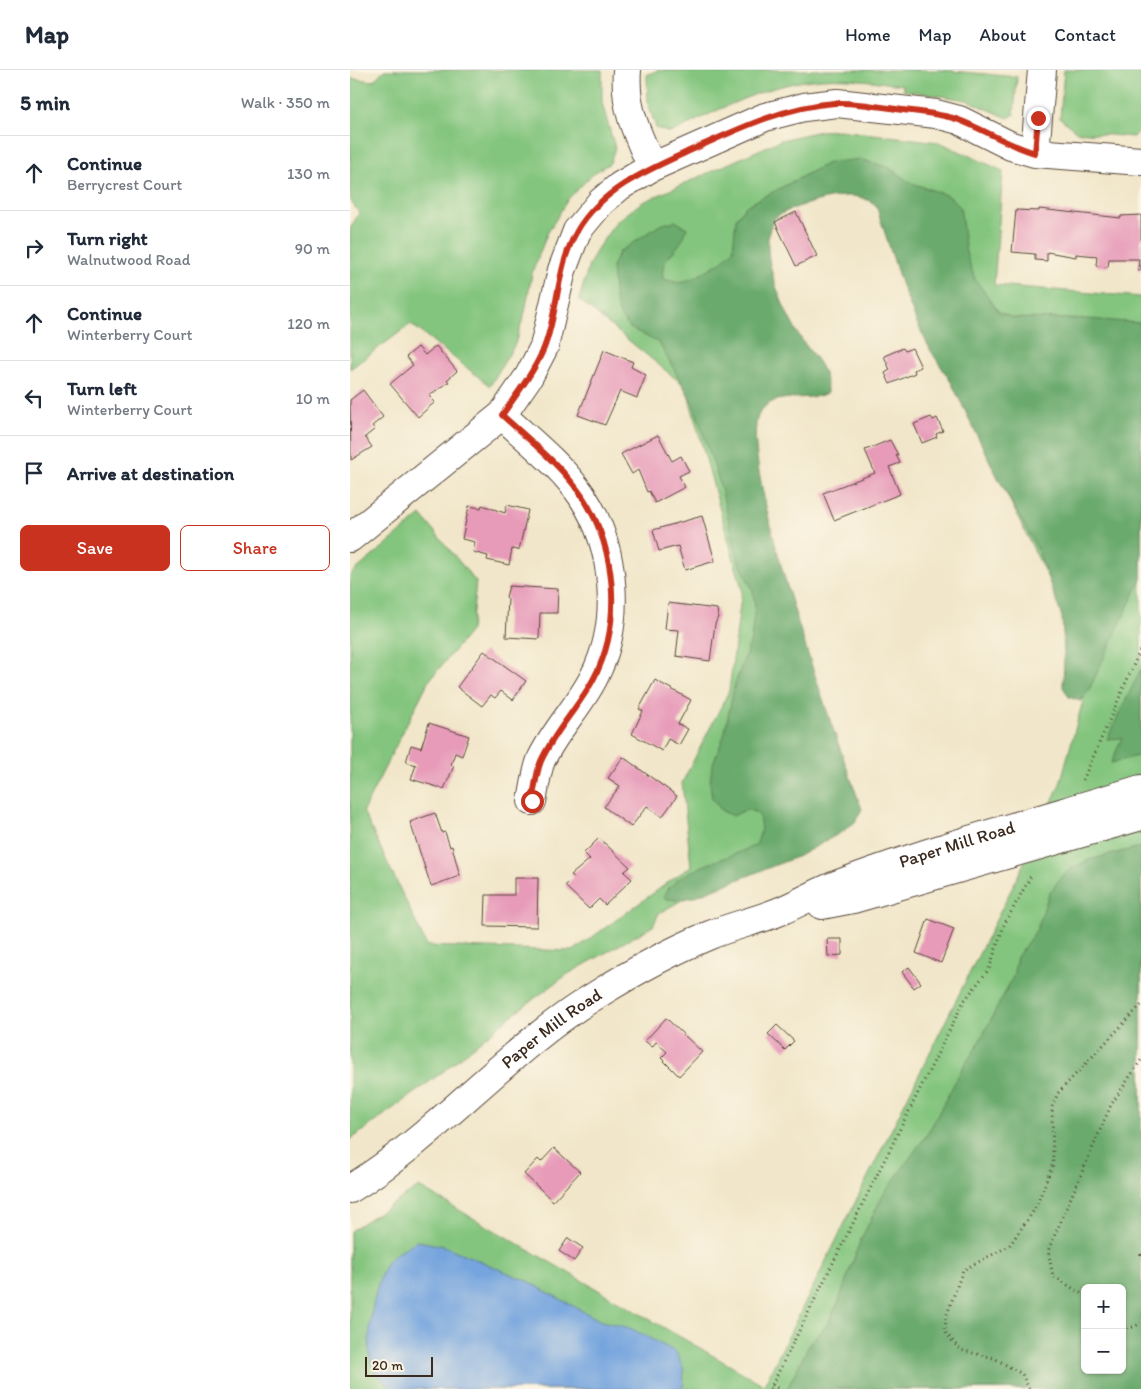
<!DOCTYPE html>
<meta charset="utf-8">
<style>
:root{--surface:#fff;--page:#f2f2f3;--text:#1f2937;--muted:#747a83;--line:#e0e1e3;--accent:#c8321e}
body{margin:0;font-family:Itim,sans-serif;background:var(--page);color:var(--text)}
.controls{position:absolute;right:15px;bottom:15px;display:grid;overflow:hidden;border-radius:8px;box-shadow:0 1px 4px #0004}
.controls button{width:45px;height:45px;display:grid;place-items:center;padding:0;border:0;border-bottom:1px solid var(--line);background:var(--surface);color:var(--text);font:25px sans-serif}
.scale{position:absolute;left:15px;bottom:12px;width:68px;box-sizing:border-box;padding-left:5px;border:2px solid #3b2a1e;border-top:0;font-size:14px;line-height:18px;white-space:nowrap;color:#3b2a1e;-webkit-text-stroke:4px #fcf5e5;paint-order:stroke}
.stop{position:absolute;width:15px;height:15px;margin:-11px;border:4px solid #c8321e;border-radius:50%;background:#fff}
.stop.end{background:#c8321e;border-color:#fff;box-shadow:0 1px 5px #0008}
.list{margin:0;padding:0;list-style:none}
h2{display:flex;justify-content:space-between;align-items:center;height:65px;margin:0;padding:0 20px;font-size:21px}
h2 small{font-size:16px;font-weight:400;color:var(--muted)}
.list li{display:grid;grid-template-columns:32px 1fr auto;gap:15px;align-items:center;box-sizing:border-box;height:75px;padding:0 20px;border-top:1px solid var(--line)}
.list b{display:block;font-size:19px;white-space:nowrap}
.list p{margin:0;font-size:16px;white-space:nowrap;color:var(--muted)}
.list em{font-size:16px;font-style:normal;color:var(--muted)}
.actions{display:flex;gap:10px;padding:15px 20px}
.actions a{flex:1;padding:11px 0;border:1px solid var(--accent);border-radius:8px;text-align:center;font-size:18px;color:var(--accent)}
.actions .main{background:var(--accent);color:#fff}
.icon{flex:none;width:28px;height:28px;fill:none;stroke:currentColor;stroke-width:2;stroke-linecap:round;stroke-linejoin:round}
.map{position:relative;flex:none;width:791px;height:1319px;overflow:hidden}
header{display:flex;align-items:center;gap:30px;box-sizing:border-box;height:70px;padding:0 25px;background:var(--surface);border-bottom:1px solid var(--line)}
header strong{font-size:24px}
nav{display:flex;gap:28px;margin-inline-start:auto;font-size:18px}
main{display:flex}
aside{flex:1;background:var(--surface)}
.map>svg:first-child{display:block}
.green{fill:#83c57e;stroke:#5f784e;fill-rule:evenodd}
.forest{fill:#6aaa6d;stroke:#526a46;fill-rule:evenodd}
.water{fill:#75a4de;stroke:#58677e}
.building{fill:#e79bb9}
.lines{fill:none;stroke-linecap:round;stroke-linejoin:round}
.minor-casing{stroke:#564638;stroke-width:30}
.major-casing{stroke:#564638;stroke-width:30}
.path{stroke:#564638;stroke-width:3;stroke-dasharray:1 4;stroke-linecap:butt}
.minor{stroke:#fff;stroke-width:28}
.major{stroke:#fff;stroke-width:28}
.route{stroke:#c8321e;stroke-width:6}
.labels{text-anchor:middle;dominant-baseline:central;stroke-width:4;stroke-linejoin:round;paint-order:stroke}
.street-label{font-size:18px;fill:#3b2a1e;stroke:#fcf5e5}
</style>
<header>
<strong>Map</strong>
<nav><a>Home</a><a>Map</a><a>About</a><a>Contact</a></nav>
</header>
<main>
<aside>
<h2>5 min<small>Walk · 350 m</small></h2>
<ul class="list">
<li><svg class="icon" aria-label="ahead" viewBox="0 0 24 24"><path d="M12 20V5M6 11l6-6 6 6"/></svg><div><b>Continue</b><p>Berrycrest Court</p></div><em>130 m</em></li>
<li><svg class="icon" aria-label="right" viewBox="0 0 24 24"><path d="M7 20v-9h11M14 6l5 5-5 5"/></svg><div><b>Turn right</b><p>Walnutwood Road</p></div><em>90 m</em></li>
<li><svg class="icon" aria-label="ahead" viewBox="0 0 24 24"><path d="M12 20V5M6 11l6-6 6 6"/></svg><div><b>Continue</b><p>Winterberry Court</p></div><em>120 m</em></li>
<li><svg class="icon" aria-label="left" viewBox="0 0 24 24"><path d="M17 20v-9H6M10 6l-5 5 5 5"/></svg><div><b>Turn left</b><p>Winterberry Court</p></div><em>10 m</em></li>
<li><svg class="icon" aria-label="arrive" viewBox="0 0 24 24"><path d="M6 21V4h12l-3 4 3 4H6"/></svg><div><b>Arrive at destination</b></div></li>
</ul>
<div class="actions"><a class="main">Save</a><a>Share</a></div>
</aside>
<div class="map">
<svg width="791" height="1319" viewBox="0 0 791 1319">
<rect width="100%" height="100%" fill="#fcf5e5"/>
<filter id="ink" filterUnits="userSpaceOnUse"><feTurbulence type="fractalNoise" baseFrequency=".02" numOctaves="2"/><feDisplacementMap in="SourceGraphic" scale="10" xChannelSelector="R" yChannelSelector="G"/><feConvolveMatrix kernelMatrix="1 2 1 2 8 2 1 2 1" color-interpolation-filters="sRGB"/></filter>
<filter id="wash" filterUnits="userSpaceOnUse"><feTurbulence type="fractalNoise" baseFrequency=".0096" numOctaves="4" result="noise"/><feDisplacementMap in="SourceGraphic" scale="20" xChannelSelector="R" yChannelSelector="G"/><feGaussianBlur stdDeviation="1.12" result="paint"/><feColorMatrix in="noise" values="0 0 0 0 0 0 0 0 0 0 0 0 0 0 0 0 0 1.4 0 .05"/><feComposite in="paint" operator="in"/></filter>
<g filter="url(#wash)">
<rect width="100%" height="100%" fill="#f1e6c9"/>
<path class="green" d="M34,0H252V33L265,78L260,93L244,103L218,129L197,164L182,203L175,242L165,274L140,316L61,254L0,299V159L9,143L0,130V8L23,11Z
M308,0L394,4L395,0H592L667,7L664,45L658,48L617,30L553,20V15C526,12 499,7 472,9C417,13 369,40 320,63L306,58L298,33L297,5Z
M714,0H791V57L783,67L727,62L710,48Z
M489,60L589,72L653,101L644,215L791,227V1319H0V1161L69,1117L414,1315L667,808L710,714L742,598L636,382L518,104L400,158L388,421L506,732L309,843L303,856L218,904L166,942L90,1004L0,1070V505L71,445L126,512L121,560L78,612L13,741L77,876L223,881L341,796L332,713L379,621L392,519L336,317L229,230L239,195L247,179L266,152L291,133L431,70L470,61ZM735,1218H772V1300H735Z"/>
<path class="forest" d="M510,89L540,98L559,112L599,126L610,137L616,183L625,209L649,242L663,248L736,249L791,253V509L738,622L730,631L719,627L713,617L714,583L712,547L687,478L647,406L601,312L581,281L567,253L551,213L526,135C510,123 493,125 475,129C464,132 432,140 425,148C404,176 434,242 450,267C464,289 477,295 477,323C457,333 425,320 410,342C382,382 491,684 512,739L505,752L492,762L449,786L343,827L327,830L316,829L314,826C326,798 381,789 407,774L411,760L409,744L397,739L383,746L372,741L362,728L360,713L362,696L374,666L384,617L401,570L405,537L403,521L389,492L369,411L343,333L309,273L280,258L270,246L265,230L262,197L269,182L310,155L325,151L337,158C335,163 334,169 330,173C320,188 311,189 313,209L329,213L344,208L371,192L383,180L386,149L396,136L478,93Z
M791,599V685L761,693L772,668L757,669Z
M791,777V1319H437L460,1273L478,1253L488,1233L511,1169L533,1125L578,1063L613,997L626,978L663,907L667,887L687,859L699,824L711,807L724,797L738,790ZM735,1218H772V1300H735Z"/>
<path class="water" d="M67,1171L94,1176L175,1210L251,1251L280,1258L326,1282L334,1300L333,1319H42C36,1313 25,1304 22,1296C14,1273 24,1215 36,1194C42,1184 57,1177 67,1171Z"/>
<g id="blocks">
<path class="building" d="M689,139L771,148V146L791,145V200H788L789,189H759L758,197L746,196L747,186L726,184V187L697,182V191L685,190V184L662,182L666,140L689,141Z
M446,142L467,186L446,196L425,152Z
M86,276L107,301L97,310L99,312L79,326L85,332L68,347L40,314L63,295L56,287L68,277L75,285Z
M553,278L555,281L562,278L571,297L564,300L565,303L540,314L535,303L540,300L534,286Z
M254,280L283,292L281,297L296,305L287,328L270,321L255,355L228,345Z
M13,320L33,347L22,356L25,359L15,367L22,377L1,390L0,330Z
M581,347L583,350L587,348L593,361L586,364L587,367L572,373L564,354Z
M308,365L322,391L331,386L339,401L329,406L335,417L305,433L299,421L297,422L288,400L282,404L271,384Z
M540,370L548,385H546L550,393L539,397L550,424L484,450L473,423L525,403L515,380Z
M132,435L155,443L157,435L178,440L169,480L162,479L159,495L137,490L138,486L123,482L125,472L112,469L119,436L131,438Z
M352,446L365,491L335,500L328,476L309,481L303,460Z
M159,516L208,519L207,543H190L189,569L156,567L158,529L156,527Z
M318,533L367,539L368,547L365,554L360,591L326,586L329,560L315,559Z
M134,581L176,611L163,630L151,621L145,628L141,625L132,636L107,617Z
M305,610L341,630L328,654L338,659L329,675L318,669L312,681L282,664L293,641L289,639Z
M79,653L119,666L112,686L105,683L101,695L104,696L94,719L61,709L66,695L56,692L61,675L71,678Z
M273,687L327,726L312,747L297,736L281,757L254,737L270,716L258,708Z
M85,743L92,763L95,762L100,777L102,776L110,806L81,816L60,752Z
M249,768L280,797L274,802L282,809L255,835L249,829L239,839L215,816L224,807L221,805L240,789L234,783Z
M164,808H188L187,857L135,856L136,825H164Z
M578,849L604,859L591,893L566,883Z
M477,869H492V885L478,886Z
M559,897L571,913L564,918L552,902Z
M316,948L352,982L329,1006L311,988L317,982L306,972L302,977L295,971Z
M427,955L444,971L435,980L418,964Z
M204,1078L230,1102L203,1131L174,1104L188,1089L191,1092Z
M218,1168L233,1178L224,1191L209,1181Z"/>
</g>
</g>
<g filter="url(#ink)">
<use href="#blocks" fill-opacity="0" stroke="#564638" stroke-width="1"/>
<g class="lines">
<defs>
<path id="minor" d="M277,0C274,39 287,63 302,97
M685,83L692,0
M152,345C179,371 211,395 232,426C266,477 272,553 244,607C229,637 205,660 191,690C186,703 185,718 182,731
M0,468L152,345L179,306L194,277L212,200L227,161L251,132L270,116L302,97L415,47L454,37L487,33L586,44L609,50L661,76L685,83L791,91"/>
<g id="major">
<path d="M472,835L503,829L791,746"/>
<path id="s1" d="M0,1119C91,1063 157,979 248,924C283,902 321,881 360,865C382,856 406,851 428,842C450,833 471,820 494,812C591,776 692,749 791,719"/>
</g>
</defs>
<use href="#minor" class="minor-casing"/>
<use href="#major" class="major-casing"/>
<path class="path" d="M733,710L791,578
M791,1184V1187
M735,1226L703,1206L698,1181L761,1035L791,990
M772,1258L784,1257L791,1253
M422,1315L429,1319
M420,1319L614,931L639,899L654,855L682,804
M679,1319L672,1304L644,1288L610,1280L595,1262L596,1247L613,1200L659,1176L685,1139L703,1094L702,1037L708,1023L791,935"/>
<use href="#minor" class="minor"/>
<use href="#major" class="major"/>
</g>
</g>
<g class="lines" filter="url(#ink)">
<path class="route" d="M182,731C185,718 186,703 191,691C205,660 229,637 244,608C273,553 266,477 232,426C211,395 180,371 152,345C167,324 184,302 194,278C209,240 206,197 227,161C250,121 295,101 335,83C384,61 431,37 485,33C505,32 526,36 546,39C567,42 589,43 609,50C635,60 658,75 685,83L688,48"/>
</g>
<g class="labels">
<g class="street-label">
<text stroke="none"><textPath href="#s1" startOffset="706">Paper Mill Road</textPath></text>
<text stroke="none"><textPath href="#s1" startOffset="258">Paper Mill Road</textPath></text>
</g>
</g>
</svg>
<div class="controls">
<button>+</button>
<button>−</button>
</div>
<div class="scale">20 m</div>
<div class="stop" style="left:182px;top:731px"></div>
<div class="stop end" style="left:688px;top:48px"></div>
</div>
</main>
